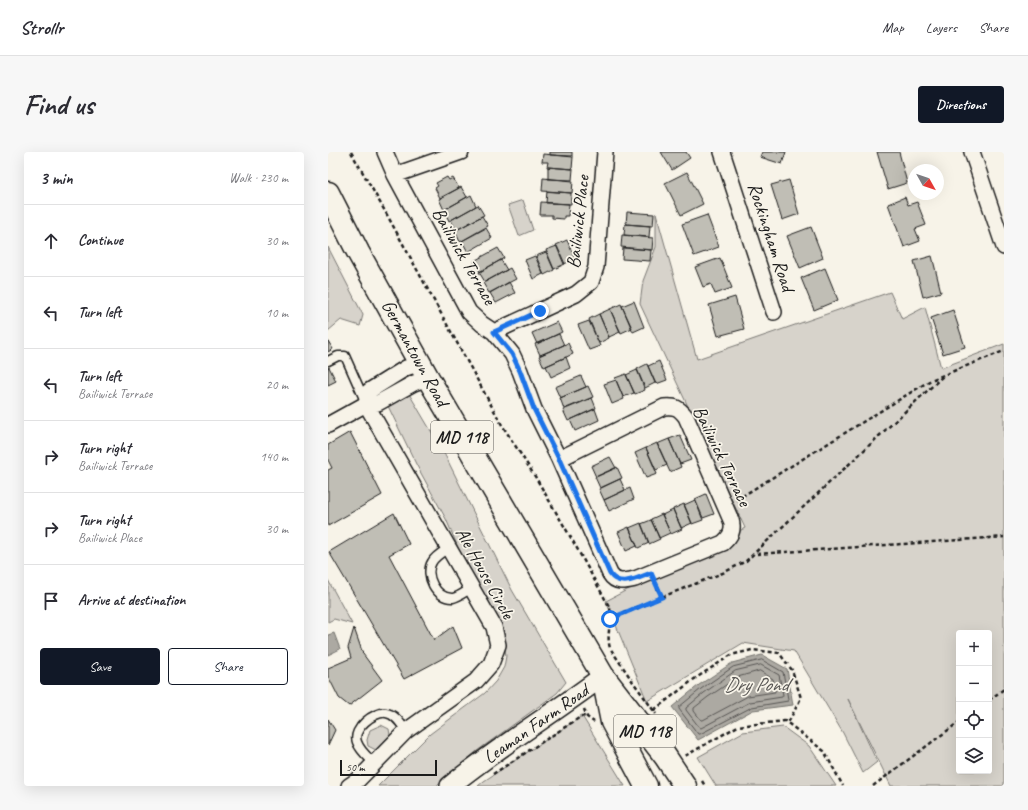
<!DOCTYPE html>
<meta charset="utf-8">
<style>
:root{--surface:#fff;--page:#f7f7f7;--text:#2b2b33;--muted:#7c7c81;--line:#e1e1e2;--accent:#111827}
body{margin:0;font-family:Caveat,sans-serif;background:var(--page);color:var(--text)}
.controls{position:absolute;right:12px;bottom:12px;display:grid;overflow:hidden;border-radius:4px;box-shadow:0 4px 16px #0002}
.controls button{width:36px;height:36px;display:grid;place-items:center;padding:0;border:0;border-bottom:1px solid var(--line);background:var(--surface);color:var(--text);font:20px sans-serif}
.compass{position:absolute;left:580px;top:12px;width:36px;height:36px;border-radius:50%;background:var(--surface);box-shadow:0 4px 16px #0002;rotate:130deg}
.scale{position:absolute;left:12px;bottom:10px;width:97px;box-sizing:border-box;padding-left:4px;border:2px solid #1c1c1c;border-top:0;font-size:11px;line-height:14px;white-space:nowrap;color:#1c1c1c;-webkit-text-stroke:3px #f7f3e8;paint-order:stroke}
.stop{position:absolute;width:12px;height:12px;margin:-9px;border:3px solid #1a73e8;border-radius:50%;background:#fff}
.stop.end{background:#1a73e8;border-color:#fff;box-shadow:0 1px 4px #0008}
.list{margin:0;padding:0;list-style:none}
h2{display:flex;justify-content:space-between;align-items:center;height:52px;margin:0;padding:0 16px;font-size:17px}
h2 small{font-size:13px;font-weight:400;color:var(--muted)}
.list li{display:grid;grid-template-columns:26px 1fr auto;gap:12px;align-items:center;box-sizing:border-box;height:72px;padding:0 16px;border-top:1px solid var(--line)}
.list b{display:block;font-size:15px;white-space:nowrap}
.list p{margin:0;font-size:13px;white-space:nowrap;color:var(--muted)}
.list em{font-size:13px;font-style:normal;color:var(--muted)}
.actions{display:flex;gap:8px;padding:12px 16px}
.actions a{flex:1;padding:9px 0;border:1px solid var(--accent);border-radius:4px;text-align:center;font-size:14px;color:var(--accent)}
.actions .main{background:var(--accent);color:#fff}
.icon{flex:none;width:22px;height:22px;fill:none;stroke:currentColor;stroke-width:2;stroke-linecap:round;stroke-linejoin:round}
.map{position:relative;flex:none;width:676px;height:634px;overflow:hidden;border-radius:4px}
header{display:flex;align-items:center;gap:24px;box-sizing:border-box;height:56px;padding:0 20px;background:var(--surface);border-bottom:1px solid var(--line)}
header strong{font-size:19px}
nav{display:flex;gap:22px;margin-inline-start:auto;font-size:14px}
.intro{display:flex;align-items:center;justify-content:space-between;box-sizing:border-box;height:96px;padding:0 24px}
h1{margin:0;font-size:28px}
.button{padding:10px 18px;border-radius:4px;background:var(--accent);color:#fff;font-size:14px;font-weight:700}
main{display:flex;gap:24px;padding:0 24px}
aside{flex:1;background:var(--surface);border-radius:4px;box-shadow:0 4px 16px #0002}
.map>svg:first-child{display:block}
.green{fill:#d7d3cb;stroke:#7a7874;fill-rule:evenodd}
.water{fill:#aca9a2;stroke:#72716c}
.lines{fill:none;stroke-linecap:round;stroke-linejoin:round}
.shore{stroke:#565452;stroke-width:1}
.building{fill:#c0beb5;stroke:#1c1c1c}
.service-casing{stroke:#1c1c1c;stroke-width:11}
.minor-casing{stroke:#1c1c1c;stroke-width:18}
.tertiary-casing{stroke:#1c1c1c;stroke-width:22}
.primary-casing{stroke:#1c1c1c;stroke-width:25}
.path{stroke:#1c1c1c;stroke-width:2.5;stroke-dasharray:4 3;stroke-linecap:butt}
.service{stroke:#f7f3e8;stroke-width:8}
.minor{stroke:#f7f3e8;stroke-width:15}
.tertiary{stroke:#f7f3e8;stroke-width:19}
.primary{stroke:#f7f3e8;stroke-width:22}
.route{stroke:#1a73e8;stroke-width:5}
.labels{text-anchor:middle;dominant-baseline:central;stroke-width:3.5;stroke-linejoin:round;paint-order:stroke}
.shield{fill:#f7f3e8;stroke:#5e5c59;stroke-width:1}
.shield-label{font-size:18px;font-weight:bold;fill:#1c1c1c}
.street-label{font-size:19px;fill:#1c1c1c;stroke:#f7f3e8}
.water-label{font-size:20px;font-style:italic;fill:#565452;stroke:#f7f3e8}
</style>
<header>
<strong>Strollr</strong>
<nav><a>Map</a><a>Layers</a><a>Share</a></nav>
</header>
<div class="intro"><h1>Find us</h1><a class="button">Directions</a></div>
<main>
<aside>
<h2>3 min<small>Walk · 230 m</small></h2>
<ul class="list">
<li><svg class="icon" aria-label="ahead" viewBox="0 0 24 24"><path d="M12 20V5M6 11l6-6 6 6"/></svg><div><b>Continue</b></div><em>30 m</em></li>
<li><svg class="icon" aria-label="left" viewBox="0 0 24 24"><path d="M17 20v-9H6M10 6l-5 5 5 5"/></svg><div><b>Turn left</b></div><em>10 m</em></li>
<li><svg class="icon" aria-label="left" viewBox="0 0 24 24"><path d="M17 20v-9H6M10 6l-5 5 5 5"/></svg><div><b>Turn left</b><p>Bailiwick Terrace</p></div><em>20 m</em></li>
<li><svg class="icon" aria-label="right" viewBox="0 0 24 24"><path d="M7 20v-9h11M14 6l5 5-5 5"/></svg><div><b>Turn right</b><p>Bailiwick Terrace</p></div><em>140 m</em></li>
<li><svg class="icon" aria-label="right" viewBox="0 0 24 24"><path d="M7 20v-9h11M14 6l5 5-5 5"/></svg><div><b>Turn right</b><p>Bailiwick Place</p></div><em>30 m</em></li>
<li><svg class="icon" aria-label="arrive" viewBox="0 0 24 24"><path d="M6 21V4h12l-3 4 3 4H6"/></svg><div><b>Arrive at destination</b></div></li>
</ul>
<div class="actions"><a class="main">Save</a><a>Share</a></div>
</aside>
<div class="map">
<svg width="676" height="634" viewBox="0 0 676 634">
<rect width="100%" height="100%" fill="#f7f3e8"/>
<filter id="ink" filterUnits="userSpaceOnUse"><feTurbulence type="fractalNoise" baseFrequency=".025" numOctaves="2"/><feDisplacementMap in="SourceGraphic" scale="8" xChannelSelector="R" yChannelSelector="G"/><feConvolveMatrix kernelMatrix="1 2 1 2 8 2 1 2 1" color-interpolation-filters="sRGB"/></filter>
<g filter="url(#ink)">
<path class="green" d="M195,48L205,78L191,84L180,53Z
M328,61L369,207L562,140L574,167L597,155L613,216L676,192V634H563L520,547L549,610L535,621L515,581L466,499L415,491L319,549L278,449L417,376L312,152L315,129L328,95ZM631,481H661V619H631Z
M0,95L35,163L32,174L13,168L0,179Z
M80,240L116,301L184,438L238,530L229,541L149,599L109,634H50L102,582L157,541L168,529L176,515L178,504L175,483L132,400L118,367L88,312L60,254Z
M0,428L24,472L6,467L0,470Z
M254,564L297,634H150L156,629Z
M53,573L61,577L62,583L48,598L40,594L39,588L42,578Z
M455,575L481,594L508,634H388L370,605L415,580Z"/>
<path class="water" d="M6,481L12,497L0,503V483Z
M434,503L459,517L465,553L425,558L370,588L344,555L371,533L404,511Z"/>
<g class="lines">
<path class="shore" d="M434,508L455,520L460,547V549L424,555L372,582H370L351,557V555L373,537L405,515Z
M433,513L451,523L455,543L454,545L422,550L373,576L371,575L358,558V556L376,541L407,519Z
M432,519L445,527L447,538V540L420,544L375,568H373L366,559V556L380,545L410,525Z"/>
</g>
<path class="building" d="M222,0H244V4L222,3Z
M333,0H358L362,6L344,18Z
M434,0H458L454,12L432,5Z
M549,0H571L579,31L560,37Z
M215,2L245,5L244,17L219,15L220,10H214Z
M220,15L245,17L244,28L220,27Z
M359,20L375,52L353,63L337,31Z
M119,25L121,28L125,26L131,36L112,46L107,36L110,34L108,31Z
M215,26L245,29L244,41L214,39Z
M461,28L471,62L454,68L443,33Z
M133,35L139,45L116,58L111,47Z
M219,39L243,41V52L218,51Z
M143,43L148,54L121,69L116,58Z
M577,45L580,53L589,50L598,73L587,77L592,89L576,95L560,52Z
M213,50L241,52L240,64H236V67L224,66V63H212Z
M150,53L156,63L128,78L123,68Z
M299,60L326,62L325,74L298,72Z
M379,63L391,95L366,104L354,72Z
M154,64L160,74L132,90L127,79Z
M297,72L322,74L321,85L296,83Z
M483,75L495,106L472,116L459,84Z
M158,76L164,86L140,100L134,89Z
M294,83L325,86L324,98L293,95Z
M239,88L247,107L236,112L228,93Z
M229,94L237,112L226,117L218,98Z
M170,96L176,106L152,120L146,109Z
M295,96L323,98L322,109L294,107Z
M218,100L226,118L216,123L208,104Z
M207,104L215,122L205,127L197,108Z
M604,104L613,140L595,145L586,109Z
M392,106L404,136L387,142L383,132L375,135L367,115Z
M173,108L179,118L157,130L151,120Z
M182,116L188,127L161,141L155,131Z
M497,116L510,148L486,158L473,126Z
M181,130L187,141L168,151L162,141Z
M407,145L416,177L390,184L381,153Z
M306,149L316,175L305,180L294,154Z
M293,152L304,176L293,181L282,157Z
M282,157L292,180L281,185L271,162Z
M625,158L637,195L615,202L603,166Z
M271,162L281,186L271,191L261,167Z
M261,169L272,194L261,198L250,173Z
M229,170L234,180L209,192L204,181Z
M231,182L236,193L212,203L207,192Z
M0,189L5,197L0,200Z
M240,191L245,202L216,215L211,204Z
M238,205L242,216L223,225L218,214Z
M331,209L339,228L328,232L320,214Z
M319,212L327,231L317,236L309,217Z
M1,215L8,229L0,233V216Z
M309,218L317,238L307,242L298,223Z
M298,222L306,241L295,245L287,226Z
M253,224L258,235L232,246L227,235Z
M288,228L296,247L284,252L276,232Z
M260,234L265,245L236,257L232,246Z
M264,246L268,256L240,269L235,258Z
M267,257L271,268L247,279L242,268Z
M22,280L54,343L0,374V318L4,316L0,308V293Z
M352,283L363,308L352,312L341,287Z
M341,287L353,315L342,320L329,292Z
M329,291L339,313L328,318L318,296Z
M318,296L329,322L318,326L307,301Z
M282,305L288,316L268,325L263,314Z
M289,315L294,326L272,336L267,325Z
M292,327L297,338L276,348L271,337Z
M302,336L306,347L281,359L276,348Z
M378,342L386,362L375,366L367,347Z
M367,348L375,368L364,372L356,353Z
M356,352L364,371L353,376L345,357Z
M345,358L354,377L343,382L334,363Z
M66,361L81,392L61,403L106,488L125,474L134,496L76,527L1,400Z
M334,362L342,381L331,386L323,367Z
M323,368L332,387L321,392L313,372Z
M313,371L321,391L310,396L301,376Z
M301,375L309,394L298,399L290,380Z
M26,476L35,502L54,528L21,554L11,546L0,524V516L23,506L20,496Z
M0,567L7,578L0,593Z"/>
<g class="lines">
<defs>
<path id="service" d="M0,209L10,204H17L37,249
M121,396C115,400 108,403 104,410C96,423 108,447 125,446C131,445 138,439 144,436
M46,611C40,605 32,599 29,590C24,577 46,559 58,561C67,562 73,572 78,579"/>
<path id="minor" d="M57,0L67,23L141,160L154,172L166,180L184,202L192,219L206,257L231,307L282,422C288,432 298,429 307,427L395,391C403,384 406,378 403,368L358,265C351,256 348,254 336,255L231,307
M394,0L446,160
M644,0L676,95
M67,23L133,0
M166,180L248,142L263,130L268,115L277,0
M92,211L78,216L41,239L38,252L50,251L86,231L100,226
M0,273L38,252L166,475L170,493L163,512L148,529L78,579L30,628L21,634"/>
<path id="tertiary" d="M122,634C171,594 225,562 275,524"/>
<path id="primary" d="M0,41L30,100L100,226L275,524L337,604L357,634
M276,530L284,570L318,634"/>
</defs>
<use href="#service" class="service-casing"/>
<use href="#minor" class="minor-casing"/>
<use href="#tertiary" class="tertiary-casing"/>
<use href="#primary" class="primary-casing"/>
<path class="path" d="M23,0L58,61L174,273L208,326L246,391L282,456C284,469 278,483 282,496L305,530L316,545L328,562
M408,348L603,228L676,199
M429,402L676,385
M334,445L397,420L418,409L616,223
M282,467L334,445L328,433
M661,548L676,537
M256,557L259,565L266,570
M326,558L365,528L403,503L424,498L451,501L464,518L473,546L460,571
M357,604L410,574L457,569L496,599L515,634
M165,622L254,564L259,565
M374,629L377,634
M545,634L631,570"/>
<use href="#service" class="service"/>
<use href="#minor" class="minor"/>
<use href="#tertiary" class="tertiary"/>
<use href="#primary" class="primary"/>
</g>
</g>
<g class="lines" filter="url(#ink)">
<path class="route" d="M212,159L166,180L184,202L192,219L206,257L231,307L282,422C291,436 310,426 323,421L334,445L282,467"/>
</g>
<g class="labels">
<g class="shield">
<rect x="103" y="269" width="62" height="32" rx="3"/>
<rect x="286" y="563" width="62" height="32" rx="3"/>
</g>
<g class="shield-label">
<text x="134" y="285">MD 118</text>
<text x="317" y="579">MD 118</text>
</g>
<g class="street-label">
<text transform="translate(250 70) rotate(-84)">Bailiwick Place</text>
<text transform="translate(443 85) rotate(72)">Rockingham Road</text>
<text transform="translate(136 104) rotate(60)">Bailiwick Terrace</text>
<text transform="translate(87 201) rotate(61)">Germantown Road</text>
<text transform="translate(394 304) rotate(64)">Bailiwick Terrace</text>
<text transform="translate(157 421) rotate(61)">Ale House Circle</text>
<text transform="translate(208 572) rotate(-35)">Leaman Farm Road</text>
</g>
<g class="water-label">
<text x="428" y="532">Dry Pond</text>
</g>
</g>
</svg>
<div class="controls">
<button>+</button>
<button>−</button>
<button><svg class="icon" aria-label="locate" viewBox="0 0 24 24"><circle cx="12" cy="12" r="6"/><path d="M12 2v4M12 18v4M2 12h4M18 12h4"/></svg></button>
<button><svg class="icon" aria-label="layers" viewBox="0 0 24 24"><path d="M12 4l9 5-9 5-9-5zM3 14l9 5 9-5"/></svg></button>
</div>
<svg class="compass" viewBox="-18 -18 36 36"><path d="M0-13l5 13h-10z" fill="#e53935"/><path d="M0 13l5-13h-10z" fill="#7c7c81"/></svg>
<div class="scale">50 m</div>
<div class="stop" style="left:282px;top:467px"></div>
<div class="stop end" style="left:212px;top:159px"></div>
</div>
</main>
